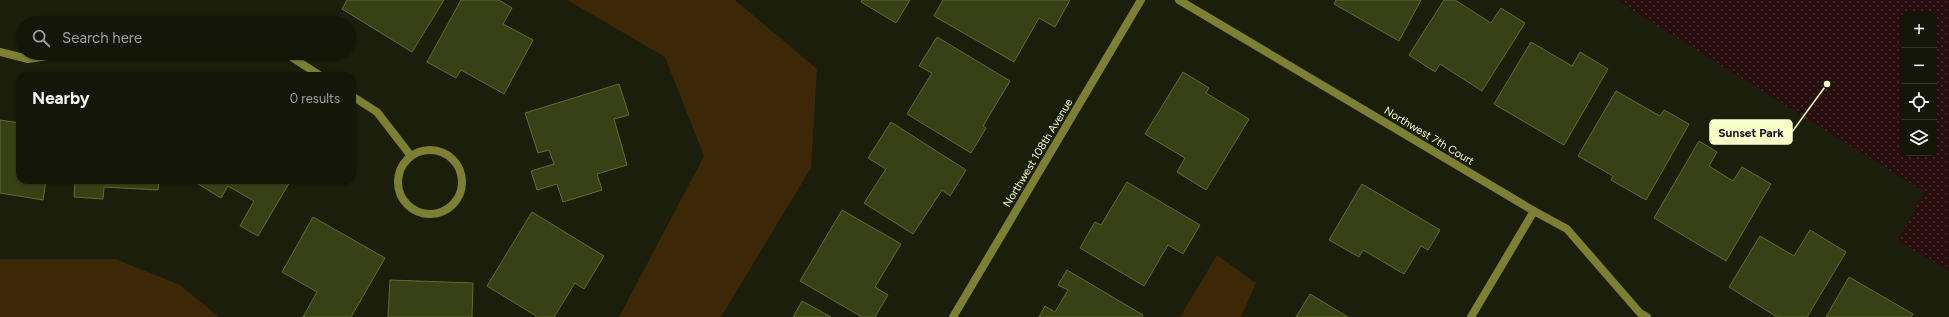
<!DOCTYPE html>
<meta charset="utf-8">
<style>
:root{--surface:#141608;--page:#1d1f12;--text:#f1f3f6;--muted:#9d9f9c;--line:#333529}
body{margin:0;font-family:Figtree,sans-serif;background:var(--page);color:var(--text)}
.controls{position:absolute;right:12px;top:12px;display:grid;overflow:hidden;border-radius:8px;box-shadow:0 1px 3px #0004}
.controls button{width:36px;height:36px;display:grid;place-items:center;padding:0;border:0;border-bottom:1px solid var(--line);background:var(--surface);color:var(--text);font:20px sans-serif}
.list{margin:0;padding:0;list-style:none}
h2{display:flex;justify-content:space-between;align-items:center;height:52px;margin:0;padding:0 16px;font-size:17px}
h2 small{font-size:13px;font-weight:400;color:var(--muted)}
.icon{flex:none;width:22px;height:22px;fill:none;stroke:currentColor;stroke-width:2;stroke-linecap:round;stroke-linejoin:round}
.map{position:relative;flex:none;width:1949px;height:317px;overflow:hidden}
.search{position:absolute;background:var(--surface);box-shadow:0 1px 3px #0004;left:16px;top:16px;width:340px;height:44px;display:flex;align-items:center;gap:10px;box-sizing:border-box;padding:0 14px;border-radius:22px;color:var(--muted);font-size:15px}
.panel{position:absolute;background:var(--surface);box-shadow:0 1px 3px #0004;left:16px;top:72px;width:340px;height:112px;border-radius:12px}
.map>svg:first-child{display:block}
.park{fill:url(#park-dots);fill-rule:evenodd}
.water{fill:#3c2806}
.building{fill:#384016;stroke:#606e26}
.lines{fill:none;stroke-linecap:round;stroke-linejoin:round}
.street{stroke:#7d8033;stroke-width:8}
.labels{text-anchor:middle;dominant-baseline:central;stroke-width:3;stroke-linejoin:round;paint-order:stroke}
.street-label{font-size:11px;fill:#f9ffc8;stroke:#1b1e0b}
.leader{fill:none;stroke:#f9ffc8;stroke-width:1.5}
.callout-dot{fill:#f9ffc8;stroke:#1b1e0b;stroke-width:1.5}
.callout{fill:#f9ffc8;stroke:#f9ffc8;stroke-width:1.5}
.callout-label{font-size:12px;text-anchor:middle;font-weight:bold;fill:#111}
</style>
<div class="map">
<svg width="1949" height="317" viewBox="0 0 1949 317">
<defs>
<pattern id="park-dots" width="8" height="8" patternUnits="userSpaceOnUse"><rect width="8" height="8" fill="#290e0f"/><path d="M2 2h.1M6 6h.1" fill="none" stroke="#493230" stroke-width="1.8" stroke-linecap="round"/></pattern>
</defs>
<rect width="100%" height="100%" fill="#1b1e0b"/>
<path class="park" d="M1616,0H1949V271L1898,241L1924,192ZM1904,15H1934V153H1904Z"/>
<path class="water" d="M567,0H735L817,69L811,168L721,317H619L704,156L665,57Z
M1217,255L1256,283L1241,317H1180Z
M0,259H115L180,285L219,317H0Z"/>
<path class="building" d="M347,0H444L412,52L342,9Z
M461,0H499L512,8L503,24L533,40L504,94L461,70L456,78L427,62Z
M862,0H910L896,23L861,2Z
M943,0H1070L1055,27L1039,18L1014,62L934,16Z
M1336,0H1421L1399,41L1334,4Z
M1444,0H1455L1491,23L1501,8L1525,23L1482,91L1440,64L1435,72L1409,55Z
M937,37L1010,81L983,126L986,128L971,153L907,114L932,73L919,66Z
M1531,42L1572,66L1580,52L1608,69L1564,145L1494,104Z
M1183,72L1209,88L1206,93L1249,119L1206,190L1177,172L1185,158L1145,134Z
M619,84L629,115L614,119L627,165L597,174L602,190L563,202L557,184L537,190L531,171L554,164L549,150L538,153L525,113Z
M1616,91L1660,116L1664,110L1689,124L1646,200L1611,180L1613,176L1578,156Z
M0,120L20,123V180H46L43,200L0,193Z
M891,122L966,170L950,196L942,190L913,234L864,203L886,169L868,158Z
M1699,141L1717,152L1709,166L1733,181L1742,167L1771,184L1726,261L1654,218Z
M75,180H159L158,190L104,187L103,199L74,197Z
M194,180H291L258,236L240,226L254,201L228,186L221,198L193,181Z
M1127,182L1200,225L1183,254L1168,245L1144,286L1080,248L1095,222L1101,225Z
M1362,184L1440,230L1428,250L1421,246L1404,274L1363,250L1359,257L1329,240Z
M842,210L901,244L875,287L888,295L875,317H862L800,281Z
M532,212L604,256L584,289L575,283L554,317H538L487,286Z
M313,217L385,258L351,317H303L317,292L282,272Z
M1810,230L1846,252L1807,317H1777L1729,287L1760,236L1794,256Z
M1067,270L1143,315L1142,317H1039L1045,306L1055,312L1068,290L1058,285Z
M1849,277L1913,314L1911,317H1826Z
M390,280L473,283L472,317H388Z
M1310,294L1348,317H1296Z
M802,301L831,317H793Z"/>
<g class="lines">
<path class="street" d="M1179,0L1534,211L1567,229L1640,313L1647,317
M0,52L28,59L67,53
M285,53L321,76
M352,96L377,112L411,156
M398 182a32 32 0 1 1 64 0a32 32 0 1 1-64 0Z
M953,317L1141,0
M1471,317L1534,211"/>
</g>
<g class="labels">
<g class="street-label">
<text transform="translate(1429 136) rotate(31)">Northwest 7th Court</text>
<text transform="translate(1038 153) rotate(-59)">Northwest 108th Avenue</text>
</g>
</g>
<path class="leader" d="M1827 84L1792 132"/>
<circle class="callout-dot" cx="1827" cy="84" r="4"/>
<rect class="callout" x="1710" y="120" width="82" height="24" rx="4"/>
<g class="callout-label">
<text x="1751" y="137">Sunset Park</text>
</g>
</svg>
<div class="controls">
<button>+</button>
<button>−</button>
<button><svg class="icon" aria-label="locate" viewBox="0 0 24 24"><circle cx="12" cy="12" r="6"/><path d="M12 2v4M12 18v4M2 12h4M18 12h4"/></svg></button>
<button><svg class="icon" aria-label="layers" viewBox="0 0 24 24"><path d="M12 4l9 5-9 5-9-5zM3 14l9 5 9-5"/></svg></button>
</div>
<div class="search"><svg class="icon" aria-label="search" viewBox="0 0 24 24"><circle cx="10" cy="10" r="6"/><path d="M15 15l6 6"/></svg>Search here</div>
<section class="panel">
<h2>Nearby<small>0 results</small></h2>
<ul class="list">
</ul>
</section>
</div>
